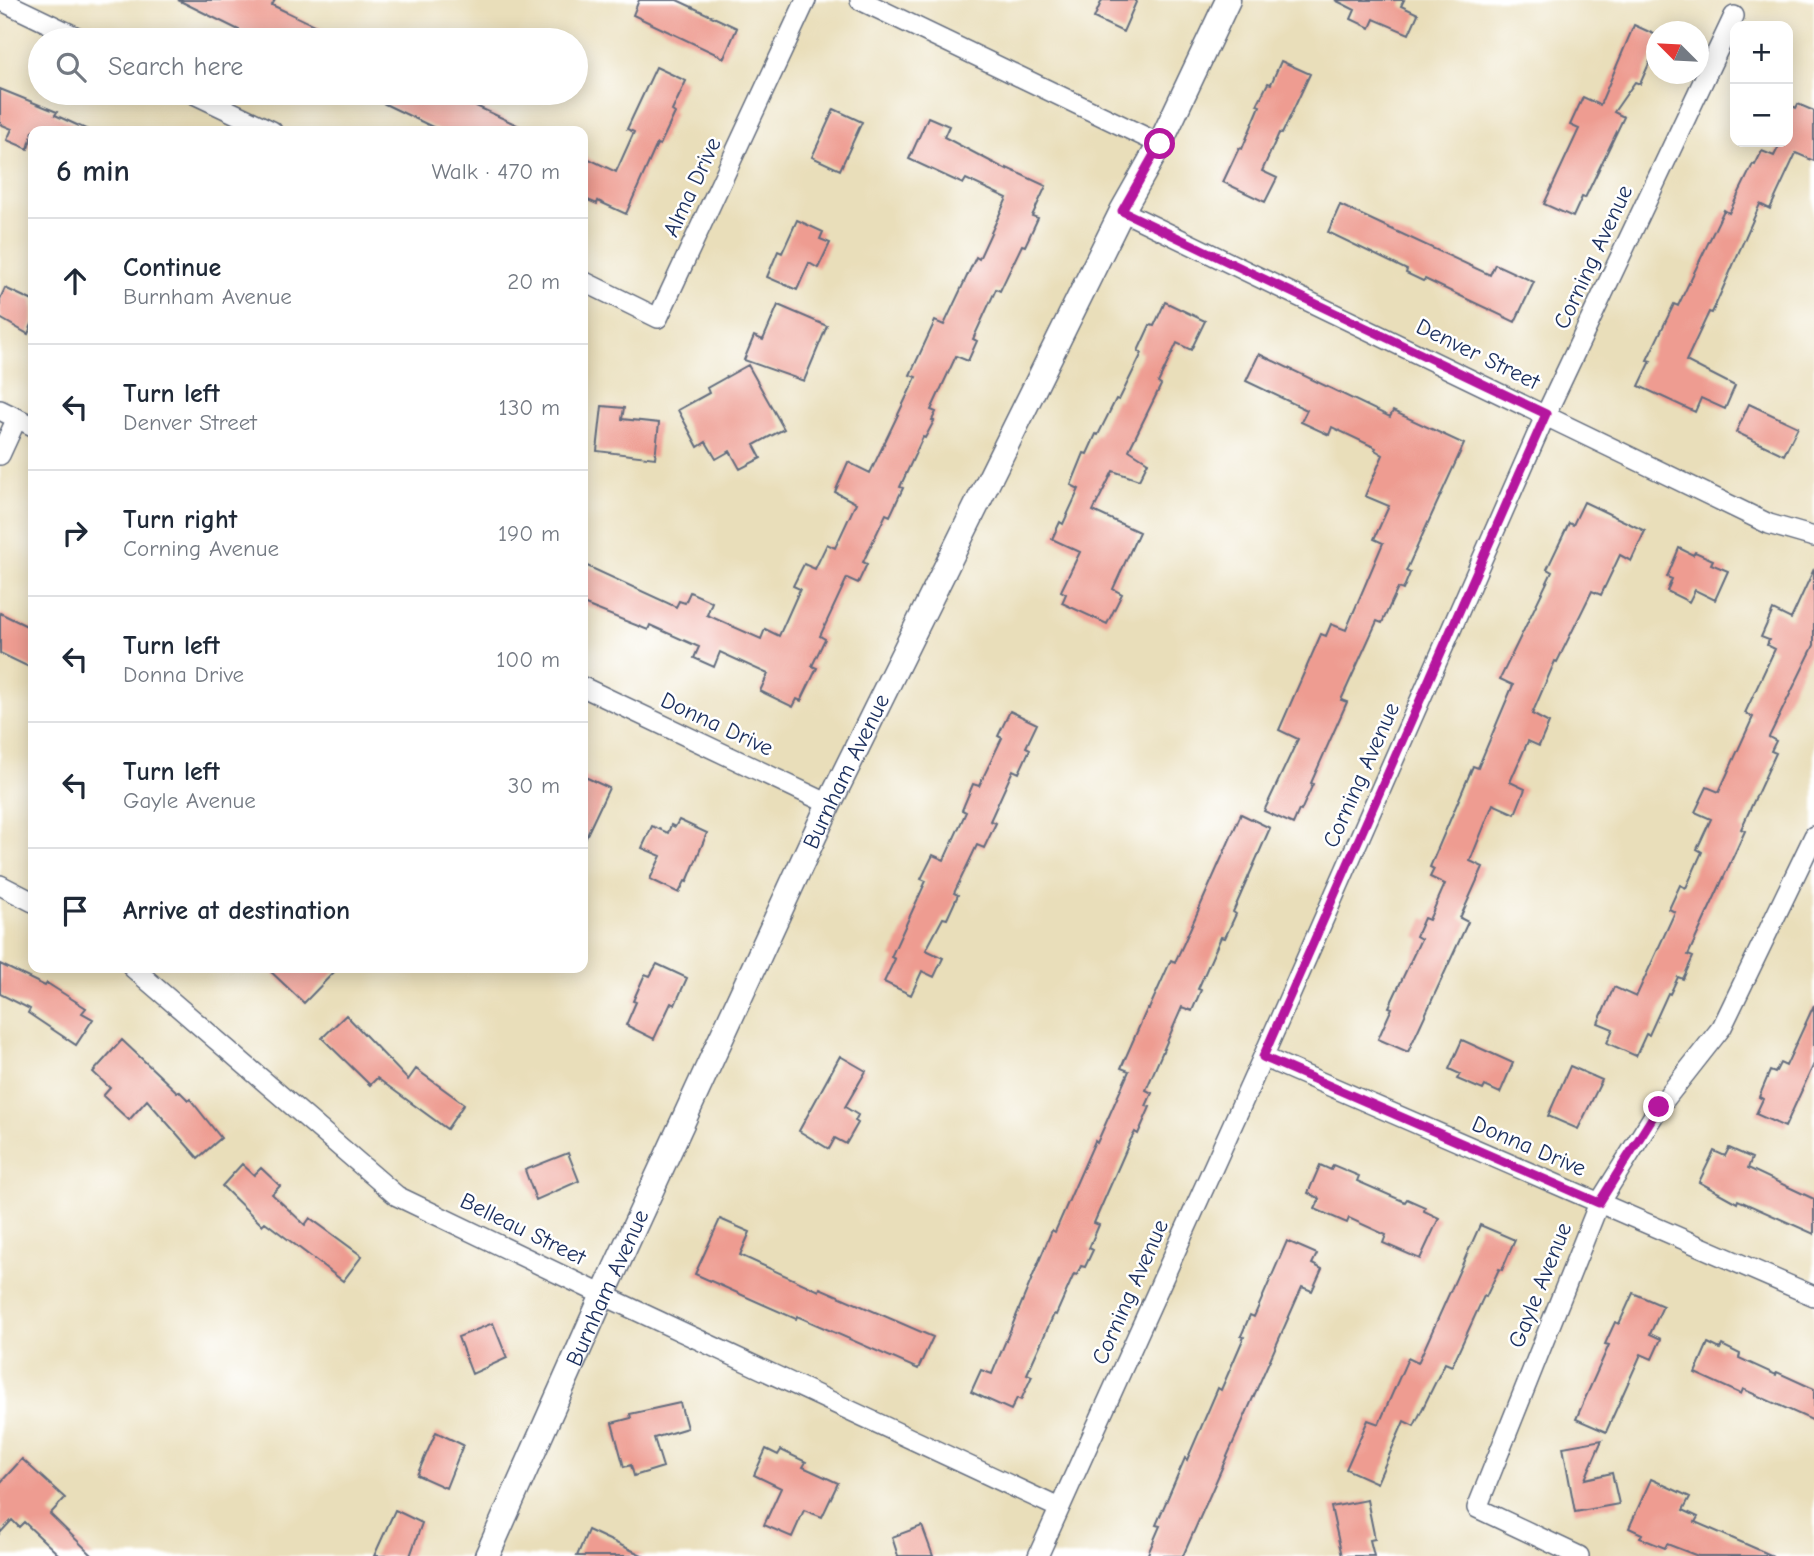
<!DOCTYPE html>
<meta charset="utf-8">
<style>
:root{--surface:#fff;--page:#f2f2f3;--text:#1f2937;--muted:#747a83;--line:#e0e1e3}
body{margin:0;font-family:"Comic Neue",sans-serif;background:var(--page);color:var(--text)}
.controls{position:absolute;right:21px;top:21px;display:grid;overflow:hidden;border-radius:14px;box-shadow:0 4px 18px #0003}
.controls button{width:63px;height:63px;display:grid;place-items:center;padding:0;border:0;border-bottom:2px solid var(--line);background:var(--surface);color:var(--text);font:35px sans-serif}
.compass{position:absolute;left:1646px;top:21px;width:63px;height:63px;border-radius:50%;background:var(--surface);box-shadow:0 4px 18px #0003;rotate:294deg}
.stop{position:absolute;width:21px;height:21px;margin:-16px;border:5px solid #b5179e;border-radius:50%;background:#fff}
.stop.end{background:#b5179e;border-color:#fff;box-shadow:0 2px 7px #0008}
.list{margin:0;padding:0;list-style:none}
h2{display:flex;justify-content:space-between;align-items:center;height:91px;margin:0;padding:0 28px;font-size:30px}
h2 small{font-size:23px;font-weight:400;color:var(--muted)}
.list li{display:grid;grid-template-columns:46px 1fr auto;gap:21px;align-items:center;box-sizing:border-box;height:126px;padding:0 28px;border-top:2px solid var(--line)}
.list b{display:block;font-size:26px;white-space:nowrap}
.list p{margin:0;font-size:23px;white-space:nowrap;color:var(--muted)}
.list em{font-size:23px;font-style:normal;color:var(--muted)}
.icon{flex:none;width:38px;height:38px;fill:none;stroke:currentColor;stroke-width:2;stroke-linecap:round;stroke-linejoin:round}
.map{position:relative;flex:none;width:1814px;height:1556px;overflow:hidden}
.search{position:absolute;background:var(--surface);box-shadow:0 4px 18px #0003;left:28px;top:28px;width:560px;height:77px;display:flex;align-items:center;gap:18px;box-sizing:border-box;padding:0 24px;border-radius:38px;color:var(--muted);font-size:26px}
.panel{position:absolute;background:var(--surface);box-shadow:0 4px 18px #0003;left:28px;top:126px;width:560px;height:847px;border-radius:14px}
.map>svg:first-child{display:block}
.building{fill:#ee9c91}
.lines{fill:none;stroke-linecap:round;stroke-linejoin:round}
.minor-casing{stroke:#636c7e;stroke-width:22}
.tertiary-casing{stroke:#636c7e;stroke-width:27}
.minor{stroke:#fff;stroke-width:19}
.tertiary{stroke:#fff;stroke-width:24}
.route{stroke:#b5179e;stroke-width:9}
.labels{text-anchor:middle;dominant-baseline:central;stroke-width:5;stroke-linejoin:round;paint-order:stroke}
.street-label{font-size:23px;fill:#1b2f5e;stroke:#fff}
</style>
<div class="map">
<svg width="1814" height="1556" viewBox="0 0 1814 1556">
<rect width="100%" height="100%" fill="#fff"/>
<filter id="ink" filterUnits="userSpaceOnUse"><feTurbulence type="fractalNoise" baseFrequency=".0143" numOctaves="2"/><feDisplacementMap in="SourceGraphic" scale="14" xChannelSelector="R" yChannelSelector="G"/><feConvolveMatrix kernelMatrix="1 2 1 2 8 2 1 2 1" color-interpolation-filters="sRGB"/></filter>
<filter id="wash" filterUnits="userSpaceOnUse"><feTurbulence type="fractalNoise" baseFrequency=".00686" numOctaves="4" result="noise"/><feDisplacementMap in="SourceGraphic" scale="28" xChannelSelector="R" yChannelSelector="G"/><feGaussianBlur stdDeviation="1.57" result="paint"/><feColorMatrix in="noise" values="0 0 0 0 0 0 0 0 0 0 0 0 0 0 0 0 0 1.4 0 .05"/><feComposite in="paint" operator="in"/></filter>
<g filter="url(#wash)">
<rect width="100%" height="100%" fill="#e9deba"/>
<g id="blocks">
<path class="building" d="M178,0H275L272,5L345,40H259Z
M639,0H677L737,28L724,58L633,15Z
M1102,0H1137L1123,32L1094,18Z
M1335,0H1404L1401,6L1418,14L1409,34L1374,19L1370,28L1351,19L1355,10Z
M1634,25L1656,35V48L1640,84L1635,82L1614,112L1624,117L1585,198L1582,197L1573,217L1544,204L1579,129L1570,125L1583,97L1600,105Z
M1281,61L1310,74L1282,134L1279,133L1262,171L1277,178L1265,202L1223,182L1239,148L1242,149L1260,106L1257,105L1268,83L1271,84Z
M656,67L686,81L672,111L675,113L660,145L657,144L626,214L598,201L597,204L583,198V156L616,172L634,132L627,129Z
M0,89L57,112L55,115L90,131H33L28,149L7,140L12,129L0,124Z
M362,93H448L530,131H441Z
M1788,104L1796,108L1798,104L1814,111V161L1796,153L1770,209L1760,204L1712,313L1709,312L1686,361L1735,386L1725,409L1701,398L1695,412L1639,386L1651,361L1647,360L1674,304L1678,306L1724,210L1729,213L1753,164L1755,165L1762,151L1774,156L1781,142H1788Z
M834,109L862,122L840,170L812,157Z
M928,117L949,126L944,137L1007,170V168L1046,186L1032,216L1038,218L1025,246L1022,245L1000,291L996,289L973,339L977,341L968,361L956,356L931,410L936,412L932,420L934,421L925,438L923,437L900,487L903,488L890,516L886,514L863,562L867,564L858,583L847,578L820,636L825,639L812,666L817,668L801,701L797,699L793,707L760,691L768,674L720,652L714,667L694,658L699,647L650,625L648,630L583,604V564L676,607L679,601L685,603L690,592L712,602L707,615L761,639L765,629L779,636L800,589L793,586L804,564L815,569L827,544L835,548L856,503L835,492L848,462L870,473L916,377L910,375L935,321L944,325L976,257L979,259L1007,198L966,179L963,184L909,159Z
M1340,205L1490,275L1495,264L1534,282L1515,322L1425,279L1423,281L1406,273L1407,270L1328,232Z
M797,220L823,232L820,239L830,243L818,268L809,263L797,290L767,277L778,251L782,253Z
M5,288L33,301V322L28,334L0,318V299Z
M1165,302L1205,321L1191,350L1177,343L1158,383L1161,385L1129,450L1148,462L1139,480L1113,471L1093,511L1139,532L1113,589L1122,594L1107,624L1062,603L1066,594L1061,591L1080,552L1052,539L1060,522L1063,524L1079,489L1071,485L1084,453L1087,454L1096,434L1098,435L1116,399L1119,400L1142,353L1138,351L1150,325L1154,326Z
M778,305L827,326L804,381L744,360L754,336L763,340Z
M1259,354L1390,417L1393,411L1464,444L1406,571L1410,573L1403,590L1398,588L1382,623L1377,621L1341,700L1347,702L1311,783L1313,784L1301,811L1299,810L1293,824L1264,811L1298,739L1279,730L1321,634L1326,636L1331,624L1346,630L1383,543L1374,539L1389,506L1365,496L1383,455L1375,450L1376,448L1332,427L1329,435L1301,422L1307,410L1246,381Z
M748,365L784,429L754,445L761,458L740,469L730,451L716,459L706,442L698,447L678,410L709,393L707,388Z
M1749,404L1798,427L1784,455L1736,432Z
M602,406L624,408L622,419L659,423L655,458L597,451Z
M1584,502L1645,531L1631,561L1620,555L1601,595L1592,591L1557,662L1555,661L1532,714L1549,723L1539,746L1528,741L1510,782L1525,789L1515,814L1493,804L1470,861L1483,867L1460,918L1468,922L1408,1052L1378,1039L1392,1008L1389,1007L1421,939L1416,936L1424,918L1429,920L1445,884L1430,877L1434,869L1430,867L1473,766L1478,768L1513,685L1500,679L1552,572L1547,569L1569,523L1573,525Z
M1679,548L1693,555L1695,552L1713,560L1711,564L1728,571L1715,600L1695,590L1689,602L1667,591L1672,579L1667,577Z
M1814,569V645L1769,737L1776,741L1771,751L1776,753L1741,829L1745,831L1688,955L1693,957L1683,979L1678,977L1670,994L1668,993L1649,1035L1646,1034L1636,1056L1607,1043L1613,1029L1598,1023L1614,987L1636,997L1675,912L1669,909L1680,885L1686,888L1702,852L1697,849L1711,819L1695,812L1707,787L1719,792L1753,717L1745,713L1775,649L1767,645L1769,640L1761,637L1773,610L1791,619Z
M0,613L33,629V669L0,653Z
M1010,711L1037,724L1026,747L1030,749L1019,773L1013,770L990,821L996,823L984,848L977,845L954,893L958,895L947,919L943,918L926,950L943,958L934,977L922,971L911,995L884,982L895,959L891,957L926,881L921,879L933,855L944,860L966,812L962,810L973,784L979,786L1002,738L998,736Z
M583,776L609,788L583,843Z
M1241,814L1270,828L1233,912L1236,914L1225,938L1221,937L1198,989L1201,990L1192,1011L1182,1007L1146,1090L1152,1093L1146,1106L1150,1107L1138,1134L1135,1132L1130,1141L1094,1223L1099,1225L1089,1248L1093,1250L1085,1267L1081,1266L1077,1275L1074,1274L1056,1315L1054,1314L1027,1374L1032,1376L1021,1400L1017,1398L1011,1410L971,1392L981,1370L992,1374L1052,1230L1055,1232L1095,1141L1097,1143L1129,1071L1121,1068L1147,1009H1149L1171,960L1175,962L1183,945Z
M679,820L707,833L687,882L685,881L679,893L650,879L661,856L642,848L652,826L668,833L671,825L675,827Z
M0,964L45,986L47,983L86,1008L82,1013L93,1019L76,1045L28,1013L30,1009L0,994Z
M657,964L687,978L675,1005L671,1003L654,1039L626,1025L636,1002L633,1001L645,974L650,976Z
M267,968H338L304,1003Z
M1814,1005V1064L1785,1127L1756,1114L1763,1099L1759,1097L1770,1071L1775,1073L1780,1063L1786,1066Z
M346,1015L408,1080L416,1069L464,1104L447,1129L377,1078L370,1085L322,1038Z
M122,1040L177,1092L179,1091L188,1100L190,1099L221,1138L198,1158L147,1100L129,1120L103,1096L110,1088L93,1072Z
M1462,1040L1513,1063L1500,1093L1485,1086L1483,1090L1457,1079L1460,1074L1449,1069Z
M840,1056L866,1071L845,1107L858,1115L855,1121L858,1123L846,1144L835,1138L829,1149L799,1131Z
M1570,1066L1602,1080L1578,1129L1548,1116Z
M1729,1148L1752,1158L1748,1168L1814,1199V1234L1738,1200L1737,1203L1699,1182L1714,1151L1725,1156Z
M568,1153L579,1181L536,1200L525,1170Z
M242,1164L254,1175L261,1168L280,1186L272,1194L305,1225L310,1218L362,1256L343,1281L265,1222L262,1225L222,1186Z
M1320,1165L1331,1170L1333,1165L1359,1176L1357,1181L1405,1202L1407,1199L1425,1207L1424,1211L1439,1218L1420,1259L1383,1243L1386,1235L1349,1218L1347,1223L1315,1209L1320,1199L1308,1193Z
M720,1219L750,1232L740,1255L819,1291L820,1288L933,1337L918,1369L797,1316L796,1319L695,1274Z
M1480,1225L1515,1240L1502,1270L1499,1269L1486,1297L1484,1296L1452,1366L1445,1363L1414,1426L1404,1421L1377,1483L1346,1469L1368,1420L1379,1424L1408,1358L1418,1363Z
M1287,1241L1317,1254L1312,1264L1322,1269L1312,1291L1302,1287L1183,1556H1147L1160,1526L1156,1525L1185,1458L1187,1460L1218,1388L1221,1390L1244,1337L1241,1336L1250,1315L1254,1317Z
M1633,1293L1663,1306L1650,1334L1661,1339L1652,1359L1641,1354L1606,1432L1576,1419L1609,1345L1605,1344L1615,1322L1619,1324Z
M493,1323L507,1358L472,1374L458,1337Z
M1708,1343L1720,1349L1722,1345L1740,1354L1739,1358L1776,1375L1777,1372L1814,1389V1421L1743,1389L1741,1394L1695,1373Z
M680,1403L687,1428L654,1438L663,1467L634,1476L631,1465L624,1467L612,1423L631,1418L630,1414Z
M436,1432L463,1445L446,1488L417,1475Z
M1602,1440L1585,1479L1612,1473L1619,1504L1575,1512L1563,1447Z
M766,1449L778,1455L781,1450L806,1462L803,1467L838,1483L822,1517L804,1510L792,1537L764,1525L781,1488L754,1475Z
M22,1459L65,1498L50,1514L93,1556H60L24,1522L19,1527L12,1520L0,1533V1483Z
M1651,1479L1690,1497L1683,1510L1698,1517L1695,1522L1773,1556H1698L1667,1544L1665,1548L1640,1538L1642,1534L1629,1528Z
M1367,1500L1375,1539L1370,1540L1374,1556H1342L1331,1507Z
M395,1510L422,1523L410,1556H374Z
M922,1526L933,1556H898L892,1537Z
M588,1530L644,1556H577Z"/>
</g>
</g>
<g filter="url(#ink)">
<use href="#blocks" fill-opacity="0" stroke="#636c7e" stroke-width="2"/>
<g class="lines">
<defs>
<path id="minor" d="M0,0L83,40
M860,0L1160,144
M192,93L272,131
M1122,211L1769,524L1814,537
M583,281L658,318L806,0
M0,410L33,426
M0,455L17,418
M583,687L829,804
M0,885L33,902
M133,968L397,1196L603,1295L1059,1508
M1263,1057L1814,1296
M1038,1556L1263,1057L1546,414L1734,16
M1579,1556L1477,1508L1599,1203L1659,1107L1722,1027L1814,836"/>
<g id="tertiary">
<path id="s1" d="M487,1556L603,1295L829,804L1122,211L1160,144L1228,0"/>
</g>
</defs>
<use href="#minor" class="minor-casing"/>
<use href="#tertiary" class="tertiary-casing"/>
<use href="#minor" class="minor"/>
<use href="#tertiary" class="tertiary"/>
</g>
</g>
<g class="lines" filter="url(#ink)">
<path class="route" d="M1160,144L1122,211L1546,414L1263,1057L1599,1203L1659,1107"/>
</g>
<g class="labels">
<g class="street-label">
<text transform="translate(692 187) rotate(-65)">Alma Drive</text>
<text transform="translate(1593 257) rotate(-65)">Corning Avenue</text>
<text transform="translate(1478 354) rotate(26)">Denver Street</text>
<text transform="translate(717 724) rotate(25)">Donna Drive</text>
<text stroke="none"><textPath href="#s1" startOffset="863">Burnham Avenue</textPath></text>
<text transform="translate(1361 775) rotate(-66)">Corning Avenue</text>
<text transform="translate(1529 1146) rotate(23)">Donna Drive</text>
<text transform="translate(523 1229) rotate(26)">Belleau Street</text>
<text transform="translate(1540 1285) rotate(-68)">Gayle Avenue</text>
<text stroke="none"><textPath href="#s1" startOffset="294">Burnham Avenue</textPath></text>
<text transform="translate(1130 1292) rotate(-66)">Corning Avenue</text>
</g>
</g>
</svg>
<div class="controls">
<button>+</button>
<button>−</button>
</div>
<svg class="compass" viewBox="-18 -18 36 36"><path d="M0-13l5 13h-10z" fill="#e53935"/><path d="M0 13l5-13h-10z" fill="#747a83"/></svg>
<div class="stop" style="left:1160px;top:144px"></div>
<div class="stop end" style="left:1659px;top:1107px"></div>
<div class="search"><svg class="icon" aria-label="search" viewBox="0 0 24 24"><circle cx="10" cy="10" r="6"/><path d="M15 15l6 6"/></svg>Search here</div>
<section class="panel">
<h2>6 min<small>Walk · 470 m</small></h2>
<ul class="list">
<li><svg class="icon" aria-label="ahead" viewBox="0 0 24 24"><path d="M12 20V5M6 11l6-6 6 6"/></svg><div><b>Continue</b><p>Burnham Avenue</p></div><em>20 m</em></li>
<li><svg class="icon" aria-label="left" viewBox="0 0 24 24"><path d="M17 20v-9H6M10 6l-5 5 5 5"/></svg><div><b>Turn left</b><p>Denver Street</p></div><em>130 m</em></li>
<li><svg class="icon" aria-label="right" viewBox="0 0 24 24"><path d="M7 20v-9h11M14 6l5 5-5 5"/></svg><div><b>Turn right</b><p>Corning Avenue</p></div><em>190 m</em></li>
<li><svg class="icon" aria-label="left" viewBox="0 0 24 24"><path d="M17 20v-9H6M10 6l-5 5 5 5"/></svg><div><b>Turn left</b><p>Donna Drive</p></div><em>100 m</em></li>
<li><svg class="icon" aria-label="left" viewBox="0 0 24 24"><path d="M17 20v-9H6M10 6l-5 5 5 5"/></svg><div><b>Turn left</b><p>Gayle Avenue</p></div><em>30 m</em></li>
<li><svg class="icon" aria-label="arrive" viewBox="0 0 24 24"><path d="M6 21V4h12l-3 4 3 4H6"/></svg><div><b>Arrive at destination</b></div></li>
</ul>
</section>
</div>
